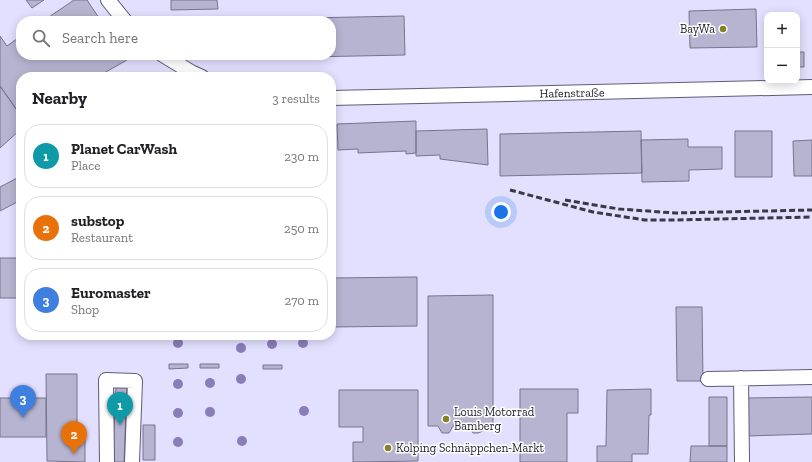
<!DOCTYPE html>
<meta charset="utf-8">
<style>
:root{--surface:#fff;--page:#f2f2f2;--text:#202124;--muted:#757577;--line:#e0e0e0;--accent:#83822a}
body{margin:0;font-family:"Zilla Slab",serif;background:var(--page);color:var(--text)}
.controls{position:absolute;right:12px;top:12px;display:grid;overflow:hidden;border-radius:8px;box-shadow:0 2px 10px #0003}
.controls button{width:36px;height:36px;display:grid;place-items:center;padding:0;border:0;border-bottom:1px solid var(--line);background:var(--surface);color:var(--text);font:20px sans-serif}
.you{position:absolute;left:501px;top:212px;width:14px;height:14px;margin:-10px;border:3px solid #fff;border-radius:50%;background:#1a73e8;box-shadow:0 0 0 6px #1a73e833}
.badge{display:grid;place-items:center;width:26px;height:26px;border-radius:50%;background:var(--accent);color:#fff;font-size:13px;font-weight:700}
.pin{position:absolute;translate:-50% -33px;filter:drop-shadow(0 1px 2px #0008)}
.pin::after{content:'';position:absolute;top:21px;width:14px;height:12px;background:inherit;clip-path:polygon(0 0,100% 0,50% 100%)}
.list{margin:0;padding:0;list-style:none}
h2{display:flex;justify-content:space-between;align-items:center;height:52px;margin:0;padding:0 16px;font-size:17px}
h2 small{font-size:13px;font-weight:400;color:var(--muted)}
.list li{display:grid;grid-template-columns:26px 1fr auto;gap:12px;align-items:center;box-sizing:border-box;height:64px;margin:0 8px 8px;padding:0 8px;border:1px solid var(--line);border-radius:16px}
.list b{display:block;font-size:15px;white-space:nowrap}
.list p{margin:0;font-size:13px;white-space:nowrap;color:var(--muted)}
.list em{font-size:13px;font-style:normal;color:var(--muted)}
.icon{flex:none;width:22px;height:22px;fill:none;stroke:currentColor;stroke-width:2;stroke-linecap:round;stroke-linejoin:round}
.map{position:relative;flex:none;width:812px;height:462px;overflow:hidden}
.search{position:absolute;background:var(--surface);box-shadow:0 2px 10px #0003;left:16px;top:16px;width:320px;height:44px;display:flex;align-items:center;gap:10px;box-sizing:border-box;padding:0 14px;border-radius:16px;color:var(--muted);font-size:15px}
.panel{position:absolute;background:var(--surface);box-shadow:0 2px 10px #0003;left:16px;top:72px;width:320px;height:268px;border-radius:16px}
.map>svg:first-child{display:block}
.building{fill:#b6b4d0;stroke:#76748e}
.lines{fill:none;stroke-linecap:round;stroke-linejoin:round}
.minor-casing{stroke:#5e5c75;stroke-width:16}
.minor{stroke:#fff;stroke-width:14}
.rail{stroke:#393845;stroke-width:3;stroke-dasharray:6 3;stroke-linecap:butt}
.tree{fill:#897dba}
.poi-dot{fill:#83822a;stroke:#fff;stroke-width:1.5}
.labels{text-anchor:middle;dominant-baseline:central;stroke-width:3;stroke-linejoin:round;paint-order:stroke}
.poi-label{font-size:12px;fill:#1d1c27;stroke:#fff;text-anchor:start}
.street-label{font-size:12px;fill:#1d1c27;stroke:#fff}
</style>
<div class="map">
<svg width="812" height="462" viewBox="0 0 812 462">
<rect width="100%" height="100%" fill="#e2e0fe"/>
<path class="building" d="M26,0H44L32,8Z
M74,0H87L101,21H43Z
M171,0H217L218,9L171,10Z
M756,9L757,47L690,48L689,11Z
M404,16L405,55L258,58V55H331V21H257V19Z
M0,36L7,46L21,36V55H124L127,60L97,77H21V116L0,86Z
M797,52H804V67H797Z
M0,86L21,116V129L0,148Z
M416,121V153L406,154V151L358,153V149L338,150L337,124Z
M487,129L488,165L440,159V155L416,156V131Z
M641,131L642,173L500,176V134Z
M735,131H772V177H735Z
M688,139V147H722V169L689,170V181L642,182L641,140Z
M812,140V176H794L793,141Z
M21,176V200L0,211V187Z
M0,258H21V298H0Z
M417,277V326L331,327V278Z
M493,295V426H484L483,431L478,433H473L469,426H453L449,433H442L438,426H428V296Z
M676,307H702L703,381H677Z
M169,364H188V368L169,369Z
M200,364H219V368H200Z
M263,365H282V369H263Z
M46,374H77V439H85V462L47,461Z
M116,387H127L124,462H112Z
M520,389H578V413H567V462H520Z
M651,389V415H649L648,454H632V462H597V446H606L607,390Z
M339,390H418V461L353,462V442H363V427H339Z
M709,397H727V446H709Z
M812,397V434L747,436V398Z
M0,398H46V437H0Z
M143,425H155V460H143Z
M691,446H727V462H690Z"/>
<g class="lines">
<defs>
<path id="minor" d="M108,0L125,21
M163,55L191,72L202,77
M331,98L812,87
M741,378L742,462
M708,379L812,377
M107,462L106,380L135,381L132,462"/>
</defs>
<use href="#minor" class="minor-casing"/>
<use href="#minor" class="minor"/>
<path class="rail" d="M510,190L593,212L645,220H673L812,217
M565,200L619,209L675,213L812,210"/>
</g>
<g class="tree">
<circle cx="178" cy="343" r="5"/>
<circle cx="303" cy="343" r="5"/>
<circle cx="272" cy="344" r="5"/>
<circle cx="241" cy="348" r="5"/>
<circle cx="241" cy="379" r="5"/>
<circle cx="210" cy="383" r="5"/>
<circle cx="178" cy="384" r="5"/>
<circle cx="304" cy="411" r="5"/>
<circle cx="210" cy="412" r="5"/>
<circle cx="178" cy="413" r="5"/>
<circle cx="242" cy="441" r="5"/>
<circle cx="178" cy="442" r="5"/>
</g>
<g class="poi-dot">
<circle cx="723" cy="29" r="4"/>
<circle cx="446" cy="419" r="4"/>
<circle cx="388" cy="448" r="4"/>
</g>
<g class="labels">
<g class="poi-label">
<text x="715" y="29" text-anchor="end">BayWa</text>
<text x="454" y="412">Louis Motorrad<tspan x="454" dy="14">Bamberg</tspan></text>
<text x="396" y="448">Kolping Schnäppchen-Markt</text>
</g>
<g class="street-label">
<text transform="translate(572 93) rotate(-1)">Hafenstraße</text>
</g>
</g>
</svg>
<div class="controls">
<button>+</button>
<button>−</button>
</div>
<div class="you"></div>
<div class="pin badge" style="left:120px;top:425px;background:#0f9aa8">1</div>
<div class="pin badge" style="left:74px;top:454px;background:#e8710a">2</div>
<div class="pin badge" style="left:23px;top:418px;background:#3f7fe0">3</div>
<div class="search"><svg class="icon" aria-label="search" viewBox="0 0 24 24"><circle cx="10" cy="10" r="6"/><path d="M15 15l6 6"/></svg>Search here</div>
<section class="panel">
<h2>Nearby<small>3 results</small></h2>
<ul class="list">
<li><span class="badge" style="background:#0f9aa8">1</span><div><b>Planet CarWash</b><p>Place</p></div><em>230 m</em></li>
<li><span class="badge" style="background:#e8710a">2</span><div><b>substop</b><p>Restaurant</p></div><em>250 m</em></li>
<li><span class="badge" style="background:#3f7fe0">3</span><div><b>Euromaster</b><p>Shop</p></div><em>270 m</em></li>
</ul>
</section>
</div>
